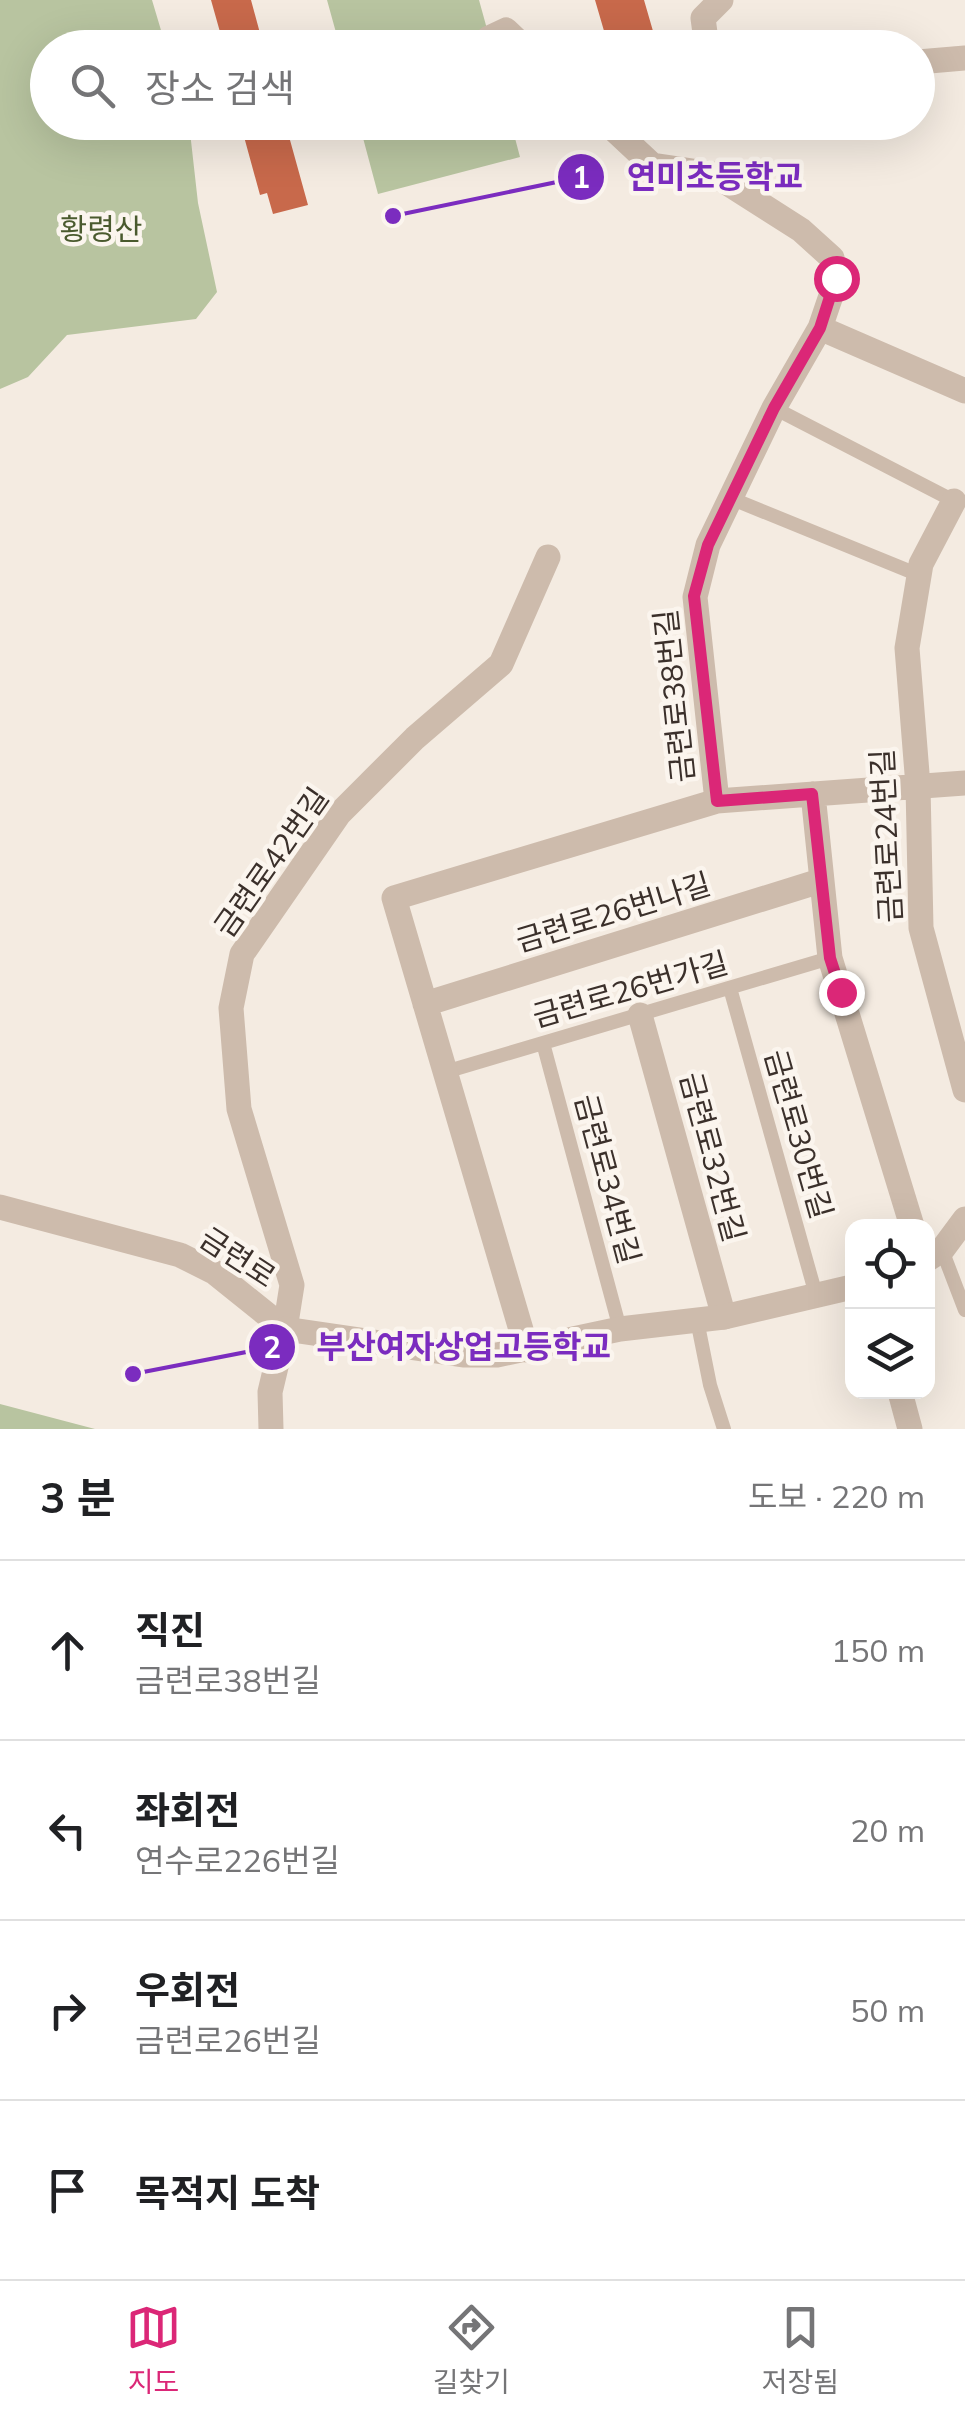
<!DOCTYPE html>
<html lang="ko">
<meta charset="utf-8">
<style>
:root{--surface:#fff;--page:#f2f2f2;--text:#202124;--muted:#757577;--line:#e0e0e0;--accent:#db2777}
body{margin:0;font-family:Mulish,"Noto Sans KR",sans-serif;background:var(--page);color:var(--text)}
.controls{position:absolute;right:30px;bottom:30px;display:grid;overflow:hidden;border-radius:20px;box-shadow:0 10px 40px #0002}
.controls button{width:90px;height:90px;display:grid;place-items:center;padding:0;border:0;border-bottom:2px solid var(--line);background:var(--surface);color:var(--text);font:50px sans-serif}
.stop{position:absolute;width:30px;height:30px;margin:-22px;border:8px solid #db2777;border-radius:50%;background:#fff}
.stop.end{background:#db2777;border-color:#fff;box-shadow:0 2px 10px #0008}
.list{margin:0;padding:0;list-style:none}
h2{display:flex;justify-content:space-between;align-items:center;height:130px;margin:0;padding:0 40px;font-size:42px}
h2 small{font-size:32px;font-weight:400;color:var(--muted)}
.list li{display:grid;grid-template-columns:65px 1fr auto;gap:30px;align-items:center;box-sizing:border-box;height:180px;padding:0 40px;border-top:2px solid var(--line)}
.list b{display:block;font-size:38px;white-space:nowrap}
.list p{margin:0;font-size:32px;white-space:nowrap;color:var(--muted)}
.list em{font-size:32px;font-style:normal;color:var(--muted)}
.icon{flex:none;width:55px;height:55px;fill:none;stroke:currentColor;stroke-width:2;stroke-linecap:round;stroke-linejoin:round}
.map{position:relative;flex:none;width:965px;height:1429px;overflow:hidden}
.search{position:absolute;background:var(--surface);box-shadow:0 10px 40px #0002;left:30px;right:30px;top:30px;height:110px;display:flex;align-items:center;gap:25px;box-sizing:border-box;padding:0 35px;border-radius:55px;color:var(--muted);font-size:38px}
.sheet{height:850px;background:var(--surface)}
nav{display:flex;justify-content:space-around;align-items:center;box-sizing:border-box;height:140px;border-top:2px solid var(--line);background:var(--surface);font-size:28px;color:var(--muted)}
nav a{display:grid;justify-items:center;gap:5px}
nav .on{color:var(--accent)}
.map>svg:first-child{display:block}
.green{fill:#b8c4a0}
.building{fill:#c8694b}
.lines{fill:none;stroke-linecap:round;stroke-linejoin:round}
.service{stroke:#cdbbac;stroke-width:14}
.minor{stroke:#cdbbac;stroke-width:25}
.tertiary{stroke:#cdbbac;stroke-width:25}
.route{stroke:#db2777;stroke-width:12}
.labels{text-anchor:middle;dominant-baseline:central;stroke-width:9;stroke-linejoin:round;paint-order:stroke}
.park-label{font-size:30px;fill:#4a5a2e;stroke:#fbf5ee}
.street-label{font-size:30px;fill:#3b302b;stroke:#fbf5ee}
.leader{fill:none;stroke:#7b2cbf;stroke-width:4}
.callout-dot{fill:#7b2cbf;stroke:#fbf5ee;stroke-width:4}
.mark-label{font-size:30px;text-anchor:middle;font-weight:bold;fill:#fff}
.callout-label{font-size:32px;text-anchor:middle;font-weight:bold;fill:#7b2cbf;stroke:#fbf5ee;stroke-width:9;stroke-linejoin:round;paint-order:stroke}
</style>
<div class="map">
<svg width="965" height="1429" viewBox="0 0 965 1429">
<rect width="100%" height="100%" fill="#f4ebe1"/>
<path class="green" d="M0,0H152L166,47L48,48V122L189,123L198,203L217,292L196,319L67,335L28,377L0,389Z
M327,0H479L492,47H340Z
M359,123H511L520,157L378,194Z
M0,1404L95,1429H0Z"/>
<path class="building" d="M211,0H251L264,48H200L197,38L220,32Z
M595,0H644L655,38L609,48Z
M240,122H285L308,205L273,214L267,193L260,195Z"/>
<g class="lines">
<path class="service" d="M774,408L956,502
M730,498L919,575
M730,988L816,1295
M543,1043L620,1329
M445,1072L830,958
M942,1250L965,1310
M697,1320L710,1385L724,1429"/>
<path class="minor" d="M489,38L506,30L525,48
M707,48L703,18L721,0
M918,62L965,58
M820,328L965,391
M954,501L921,564L907,648L918,786L921,928L965,1090
M813,794L830,958L912,1226
M717,801L965,783
M425,1004L820,881
M640,1015L724,1317
M0,1207L180,1255L214,1272L285,1329L292,1285L239,1109L231,1008L242,954L339,814L415,738L501,664L548,557
M527,1350L394,898L717,801L695,597L708,545L774,408L820,328L837,278L832,258L801,230L713,174L652,165L606,122
M900,1392L910,1429"/>
<path class="tertiary" d="M928,1259L942,1250L965,1219
M271,1429L270,1392L285,1329L463,1355H497L620,1329L724,1317L852,1287"/>
</g>
<g class="lines">
<path class="route" d="M836,278L820,328L774,408L708,545L694,596L717,801L812,794L830,958L841,992"/>
</g>
<g class="labels">
<g class="park-label">
<text x="101" y="229">황령산</text>
</g>
<g class="street-label">
<text transform="translate(674 696) rotate(-96)">금련로38번길</text>
<text transform="translate(886 836) rotate(-93)">금련로24번길</text>
<text transform="translate(271 862) rotate(-55)">금련로42번길</text>
<text transform="translate(613 912) rotate(-17)">금련로26번나길</text>
<text transform="translate(630 989) rotate(-16)">금련로26번가길</text>
<text transform="translate(799 1134) rotate(74)">금련로30번길</text>
<text transform="translate(713 1157) rotate(75)">금련로32번길</text>
<text transform="translate(608 1179) rotate(75)">금련로34번길</text>
<text transform="translate(238 1257) rotate(33)">금련로</text>
</g>
</g>
<path class="leader" d="M393 216L581 177M133 1374L272 1347"/>
<g class="callout-dot">
<circle cx="393" cy="216" r="10"/>
<circle cx="133" cy="1374" r="10"/>
<circle cx="581" cy="177" r="25"/>
<circle cx="272" cy="1347" r="25"/>
</g>
<g class="mark-label">
<text x="581" y="188">1</text>
<text x="272" y="1358">2</text>
</g>
<g class="callout-label">
<text x="715" y="188">연미초등학교</text>
<text x="464" y="1358">부산여자상업고등학교</text>
</g>
</svg>
<div class="controls">
<button><svg class="icon" aria-label="locate" viewBox="0 0 24 24"><circle cx="12" cy="12" r="6"/><path d="M12 2v4M12 18v4M2 12h4M18 12h4"/></svg></button>
<button><svg class="icon" aria-label="layers" viewBox="0 0 24 24"><path d="M12 4l9 5-9 5-9-5zM3 14l9 5 9-5"/></svg></button>
</div>
<div class="stop" style="left:836px;top:278px"></div>
<div class="stop end" style="left:841px;top:992px"></div>
<div class="search"><svg class="icon" aria-label="search" viewBox="0 0 24 24"><circle cx="10" cy="10" r="6"/><path d="M15 15l6 6"/></svg>장소 검색</div>
</div>
<section class="sheet">
<h2>3 분<small>도보 · 220 m</small></h2>
<ul class="list">
<li><svg class="icon" aria-label="ahead" viewBox="0 0 24 24"><path d="M12 20V5M6 11l6-6 6 6"/></svg><div><b>직진</b><p>금련로38번길</p></div><em>150 m</em></li>
<li><svg class="icon" aria-label="left" viewBox="0 0 24 24"><path d="M17 20v-9H6M10 6l-5 5 5 5"/></svg><div><b>좌회전</b><p>연수로226번길</p></div><em>20 m</em></li>
<li><svg class="icon" aria-label="right" viewBox="0 0 24 24"><path d="M7 20v-9h11M14 6l5 5-5 5"/></svg><div><b>우회전</b><p>금련로26번길</p></div><em>50 m</em></li>
<li><svg class="icon" aria-label="arrive" viewBox="0 0 24 24"><path d="M6 21V4h12l-3 4 3 4H6"/></svg><div><b>목적지 도착</b></div></li>
</ul>
</section>
<nav>
<a class="on"><svg class="icon" aria-label="map" viewBox="0 0 24 24"><path d="M3 6l6-2 6 2 6-2v14l-6 2-6-2-6 2zM9 4v14M15 6v14"/></svg>지도</a>
<a><svg class="icon" aria-label="directions" viewBox="0 0 24 24"><path d="M12 3l9 9-9 9-9-9zM9 14v-3h6M13 9l2 2-2 2"/></svg>길찾기</a>
<a><svg class="icon" aria-label="saved" viewBox="0 0 24 24"><path d="M7 4h10v16l-5-4-5 4z"/></svg>저장됨</a>
</nav>
